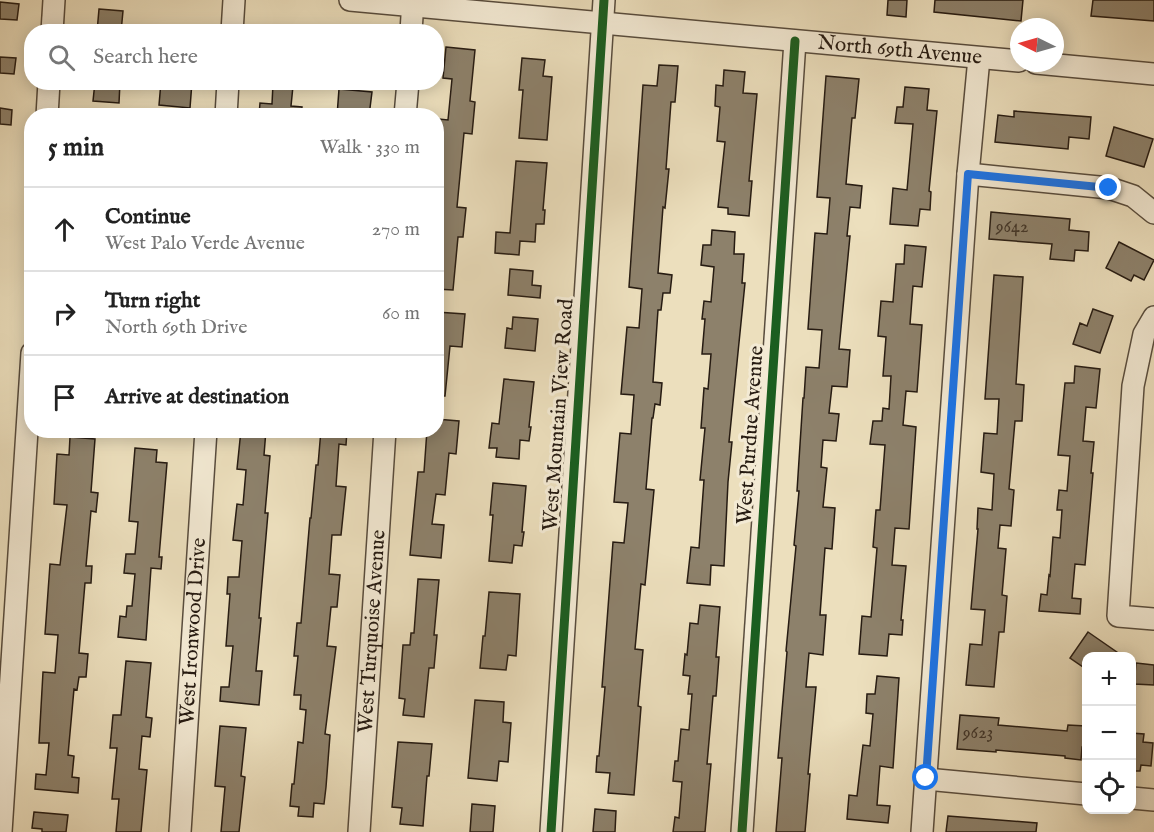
<!DOCTYPE html>
<meta charset="utf-8">
<style>
:root{--surface:#fff;--page:#f6f6f6;--text:#222;--muted:#767676;--line:#e0e0e0}
body{margin:0;font-family:"IM FELL English",serif;background:var(--page);color:var(--text)}
.controls{position:absolute;right:18px;bottom:18px;display:grid;overflow:hidden;border-radius:12px;box-shadow:0 3px 15px #0003}
.controls button{width:54px;height:54px;display:grid;place-items:center;padding:0;border:0;border-bottom:2px solid var(--line);background:var(--surface);color:var(--text);font:30px sans-serif}
.compass{position:absolute;left:1010px;top:18px;width:54px;height:54px;border-radius:50%;background:var(--surface);box-shadow:0 3px 15px #0003;rotate:275deg}
.stop{position:absolute;width:18px;height:18px;margin:-14px;border:4px solid #1a73e8;border-radius:50%;background:#fff}
.stop.end{background:#1a73e8;border-color:#fff;box-shadow:0 2px 6px #0008}
.list{margin:0;padding:0;list-style:none}
h2{display:flex;justify-content:space-between;align-items:center;height:78px;margin:0;padding:0 24px;font-size:26px}
h2 small{font-size:20px;font-weight:400;color:var(--muted)}
.list li{display:grid;grid-template-columns:39px 1fr auto;gap:18px;align-items:center;box-sizing:border-box;height:84px;padding:0 24px;border-top:2px solid var(--line)}
.list b{display:block;font-size:22px;white-space:nowrap}
.list p{margin:0;font-size:20px;white-space:nowrap;color:var(--muted)}
.list em{font-size:20px;font-style:normal;color:var(--muted)}
.icon{flex:none;width:33px;height:33px;fill:none;stroke:currentColor;stroke-width:2;stroke-linecap:round;stroke-linejoin:round}
.map{position:relative;flex:none;width:1154px;height:832px;overflow:hidden}
.search{position:absolute;background:var(--surface);box-shadow:0 3px 15px #0003;left:24px;top:24px;width:420px;height:66px;display:flex;align-items:center;gap:15px;box-sizing:border-box;padding:0 21px;border-radius:24px;color:var(--muted);font-size:22px}
.panel{position:absolute;background:var(--surface);box-shadow:0 3px 15px #0003;left:24px;top:108px;width:420px;height:330px;border-radius:24px}
.map>svg:first-child{display:block}
.building{fill:#8d816b;stroke:#261b12;stroke-width:1.5}
.lines{fill:none;stroke-linecap:round;stroke-linejoin:round}
.minor-casing{stroke:#584c3d;stroke-width:24}
.minor{stroke:#f3ead4;stroke-width:21}
.cycleway-casing{stroke:#f3ead4;stroke-width:13}
.cycleway{stroke:#1b5e20;stroke-width:9}
.route{stroke:#1a73e8;stroke-width:8}
.labels{text-anchor:middle;dominant-baseline:central;stroke-width:6;stroke-linejoin:round;paint-order:stroke}
.number-label{font-size:18px;fill:#403428}
.street-label{font-size:21px;fill:#261b12;stroke:#f3ead4}
</style>
<div class="map">
<svg width="1154" height="832" viewBox="0 0 1154 832">
<rect width="100%" height="100%" fill="#ecdfbd"/>
<filter id="stains"><feTurbulence type="fractalNoise" baseFrequency=".00333" numOctaves="4"/><feColorMatrix values="0 0 0 0 .2 0 0 0 0 .09 0 0 0 0 .02 0 0 0 .5 -.17"/></filter>
<radialGradient id="worn" r=".72"><stop offset=".6" stop-color="#630" stop-opacity="0"/><stop offset="1" stop-color="#630" stop-opacity=".3"/></radialGradient>
<path class="building" d="M888,0H907L906,17L887,15Z
M935,0H1023L1021,21L934,12Z
M1093,0H1154V21L1091,16Z
M0,2L19,4L17,20L0,19Z
M99,9L123,11L121,32H97Z
M446,47L475,50L470,101L475,102L472,134L464,133L457,207L466,208L463,237H458L453,290L436,289V183L441,131H438L439,119L448,120L452,79L443,78Z
M0,57L16,58L14,74L0,73Z
M522,58L545,60L543,76L552,77L547,140L519,138L523,90H519Z
M659,65L678,66L675,102H671L666,169H669L665,208L663,207L658,273L672,275L670,293H663L661,310H658L653,382L662,383L660,405L655,404L653,418H652L646,489L654,490L645,585L641,584L635,649L643,650L638,706L641,707L634,795L608,793L610,773L596,772L597,756H599L605,687H602L613,542L624,543L628,503L614,502L620,433L631,434L634,395L621,394L627,327L639,328L642,289L629,287L643,85L657,86Z
M724,70L745,72L743,93L757,94L749,181H752L749,216L728,214V208L718,207L725,142L717,141L720,107L715,106L716,85L723,86Z
M826,76L859,79L855,118H852L846,184L862,186L860,208L850,207L847,236H850L839,349L850,350L847,387L832,386L829,413L839,414L836,441L823,440L821,467L827,468L823,507L835,508L832,549L825,548L820,615H826L823,655L809,653L806,687H816L808,774H810L805,832H776L782,758H778L787,652L786,651L796,546L794,545L799,491H797L803,398H804L806,367L819,368L822,330L808,329L815,233L827,234L830,198L817,197Z
M95,82H120L119,103L93,101Z
M161,82H192L190,108L159,105Z
M273,84L293,86L291,106L302,107L301,116L259,115L260,103L272,104Z
M905,87L929,89L927,110L937,111L929,191L931,192L930,210L920,209L918,226L890,224L893,188L907,190L913,124L895,123L897,107H903Z
M339,89L372,92L369,116H337Z
M0,108L12,110L11,125L0,124Z
M1014,111L1091,117L1089,139L1069,137L1068,149L995,142L998,115L1014,117Z
M1114,127L1153,139L1144,167L1106,156Z
M516,161L547,163L543,210H545L544,224H536L535,242L520,241L519,255L495,253L496,232L510,233Z
M991,212L1070,219L1069,230L1089,232L1088,251L1075,250L1074,261L1050,259L1052,244L989,239Z
M712,230L735,232L734,254H744L742,283H745L729,442H732L728,482L724,566L711,565L710,585L687,583L691,547L699,548L704,480H700L705,428H701L704,388L708,389L711,354H702L705,319H702L704,301L711,302L714,267L701,265L703,245H711Z
M1119,242L1154,260L1144,280L1134,275L1131,281L1106,268Z
M905,245L926,247L922,287L913,286L910,324L922,325L917,392L906,391L903,425L916,427L909,529L895,528L892,565L906,566L901,620H903L902,635L889,634L887,656L859,654L862,616L871,617L877,548L873,547L876,510H880L885,445L870,444L873,421H882L883,408L889,409L891,376H883L886,337L878,336L881,301L893,302L896,264H904Z
M510,269L533,271L532,285L541,286L540,298L508,295Z
M994,275L1023,277L1016,384L1024,385L1022,421H1015L1009,489L1014,490L1011,526L1000,525L998,548L1006,549L1002,595L1007,596L1004,632H999L994,687L966,685L970,644L982,645L985,610L971,609L978,529H977L978,508L992,510L994,474L981,472L984,433L997,434L999,399H985Z
M1093,309L1113,316L1100,353L1073,344L1080,323L1087,326Z
M436,312L465,314L462,347L450,346L445,396H436Z
M513,317L538,319L535,351L505,348L507,328L512,329Z
M1075,366L1100,369L1096,408L1086,407L1083,441L1094,442L1091,473H1093L1085,565L1075,564L1072,598L1081,599L1080,614L1039,611L1041,594L1047,595L1049,575L1050,576L1053,537L1060,538L1062,510H1057L1059,490L1067,491L1070,456L1058,455L1065,383H1074Z
M504,379L534,382L529,427H531L529,441L520,440L519,459L496,457L497,448H489L492,423L499,424Z
M436,419L459,421L456,454L449,453L445,495L436,494L432,524L444,525L441,558L410,555L418,472H424L427,430H436Z
M241,430H266L264,455L270,456L265,513H268L259,618H261L256,671H262L259,705L220,701L221,687H229L233,646H226L230,594H227L228,577H239L242,541L233,540L237,504L243,505L246,470L237,469Z
M321,430H347L346,445L339,444L336,486L346,487L341,535H332L329,574L340,575L337,607H331L327,646L336,647L325,734L330,735L326,787L324,804L314,803L313,817L298,816L299,807L290,806L292,784H294L298,742L303,743L306,710L300,709L301,695H294L298,656H294L297,623H301L310,518H311L316,465H318Z
M70,437L95,439L91,492L98,493L96,512L91,511L86,566H92L91,583H85L79,653L88,654L86,677H79L77,690L74,689L68,755L74,756L72,777L79,778L78,793L35,789L36,774L46,775L49,743H39L43,672L55,673L58,635L45,634L50,564L60,565L67,505L54,504L57,454L69,455Z
M135,448L157,450L156,462L167,463L159,557H162L161,569L151,568L146,640L118,637L120,616L126,617L127,606H132L135,574L124,573L126,554H135L138,522L129,521Z
M493,483L526,486L522,532H524L522,546L514,545L512,563L489,561L493,515H490Z
M418,579L439,580L434,635H437L434,668H429L424,717L403,715L405,699L399,698L403,645H410L411,633H414Z
M489,592L520,594L516,656L508,655L506,670L480,668L483,636H485Z
M700,605L720,607L716,657H719L716,696H713L707,764H711L705,832H673L675,817L679,818L682,782L673,781L675,761H678L681,729L689,730L692,694H688L690,676L683,675L685,654L687,655L690,623L698,624Z
M1088,632L1124,657H1086V669L1070,658Z
M126,661L151,663L146,717L152,718L150,737L142,736L139,769L147,770L141,832H116L119,799H112L117,748H110L113,715H121Z
M1136,663L1154,665V685L1134,684Z
M877,676L899,678L893,768L880,766L877,805L890,806L888,823L847,819L849,795L857,796L863,745L870,746L873,714L866,713L867,694H875Z
M475,700L504,702L503,722L511,723L508,762L499,761L497,781L468,778Z
M960,715L999,718L998,725L1067,731L1068,725L1086,726V747H1082L1081,760L1065,758V756L996,750V752L957,749Z
M220,726L246,728L241,776L245,777L239,832H221L225,787L215,786Z
M1131,733L1144,734L1143,742L1153,743L1151,766L1141,765L1140,771H1131Z
M398,742L432,744L429,776H427L423,826L400,824L402,808L392,807Z
M472,804L495,806L493,832H470Z
M595,809L616,811L615,832H593Z
M34,812L68,815L66,832H42V829L32,828Z
M948,816L1037,823L1036,832H946Z"/>
<g class="lines">
<defs>
<g id="minor">
<path id="s1" d="M350,0L1019,61"/>
<path d="M52,32L54,0"/>
<path d="M232,32L234,0"/>
<path d="M411,32L413,0"/>
<path d="M1036,63L1154,74"/>
<path d="M47,116L49,82"/>
<path d="M226,116L228,82"/>
<path d="M405,116L408,82"/>
<path d="M968,174L1109,188L1133,196L1154,213"/>
<path d="M1154,317L1144,334L1133,386L1118,616L1154,619"/>
<path d="M926,779L1086,794"/>
<path d="M1132,798L1154,800"/>
<path d="M1,832L32,353"/>
<path id="s2" d="M180,832L206,430"/>
<path id="s3" d="M359,832L385,430"/>
<path d="M551,832L604,0"/>
<path d="M742,832L795,41"/>
<path d="M922,832L968,174L979,58"/>
</g>
</defs>
<use href="#minor" class="minor-casing"/>
<use href="#minor" class="minor"/>
<defs>
<path id="cycleway" d="M551,832L604,0
M742,832L795,41"/>
</defs>
<use href="#cycleway" class="cycleway-casing"/>
<use href="#cycleway" class="cycleway"/>
</g>
<g class="lines">
<path class="route" d="M926,778L968,174L1109,188"/>
</g>
<g class="labels">
<g class="number-label">
<text x="1012" y="227">9642</text>
<text x="978" y="733">9623</text>
</g>
<g class="street-label">
<text stroke="none"><textPath href="#s1" startOffset="552">North 69th Avenue</textPath></text>
<text transform="translate(559 415) rotate(-86)">West Mountain View Road</text>
<text transform="translate(751 435) rotate(-86)">West Purdue Avenue</text>
<text stroke="none"><textPath href="#s2" startOffset="201">West Ironwood Drive</textPath></text>
<text stroke="none"><textPath href="#s3" startOffset="201">West Turquoise Avenue</textPath></text>
</g>
</g>
<rect width="100%" height="100%" filter="url(#stains)"/>
<rect width="100%" height="100%" fill="url(#worn)"/>
</svg>
<div class="controls">
<button>+</button>
<button>−</button>
<button><svg class="icon" aria-label="locate" viewBox="0 0 24 24"><circle cx="12" cy="12" r="6"/><path d="M12 2v4M12 18v4M2 12h4M18 12h4"/></svg></button>
</div>
<svg class="compass" viewBox="-18 -18 36 36"><path d="M0-13l5 13h-10z" fill="#e53935"/><path d="M0 13l5-13h-10z" fill="#767676"/></svg>
<div class="stop" style="left:926px;top:778px"></div>
<div class="stop end" style="left:1109px;top:188px"></div>
<div class="search"><svg class="icon" aria-label="search" viewBox="0 0 24 24"><circle cx="10" cy="10" r="6"/><path d="M15 15l6 6"/></svg>Search here</div>
<section class="panel">
<h2>5 min<small>Walk · 330 m</small></h2>
<ul class="list">
<li><svg class="icon" aria-label="ahead" viewBox="0 0 24 24"><path d="M12 20V5M6 11l6-6 6 6"/></svg><div><b>Continue</b><p>West Palo Verde Avenue</p></div><em>270 m</em></li>
<li><svg class="icon" aria-label="right" viewBox="0 0 24 24"><path d="M7 20v-9h11M14 6l5 5-5 5"/></svg><div><b>Turn right</b><p>North 69th Drive</p></div><em>60 m</em></li>
<li><svg class="icon" aria-label="arrive" viewBox="0 0 24 24"><path d="M6 21V4h12l-3 4 3 4H6"/></svg><div><b>Arrive at destination</b></div></li>
</ul>
</section>
</div>
